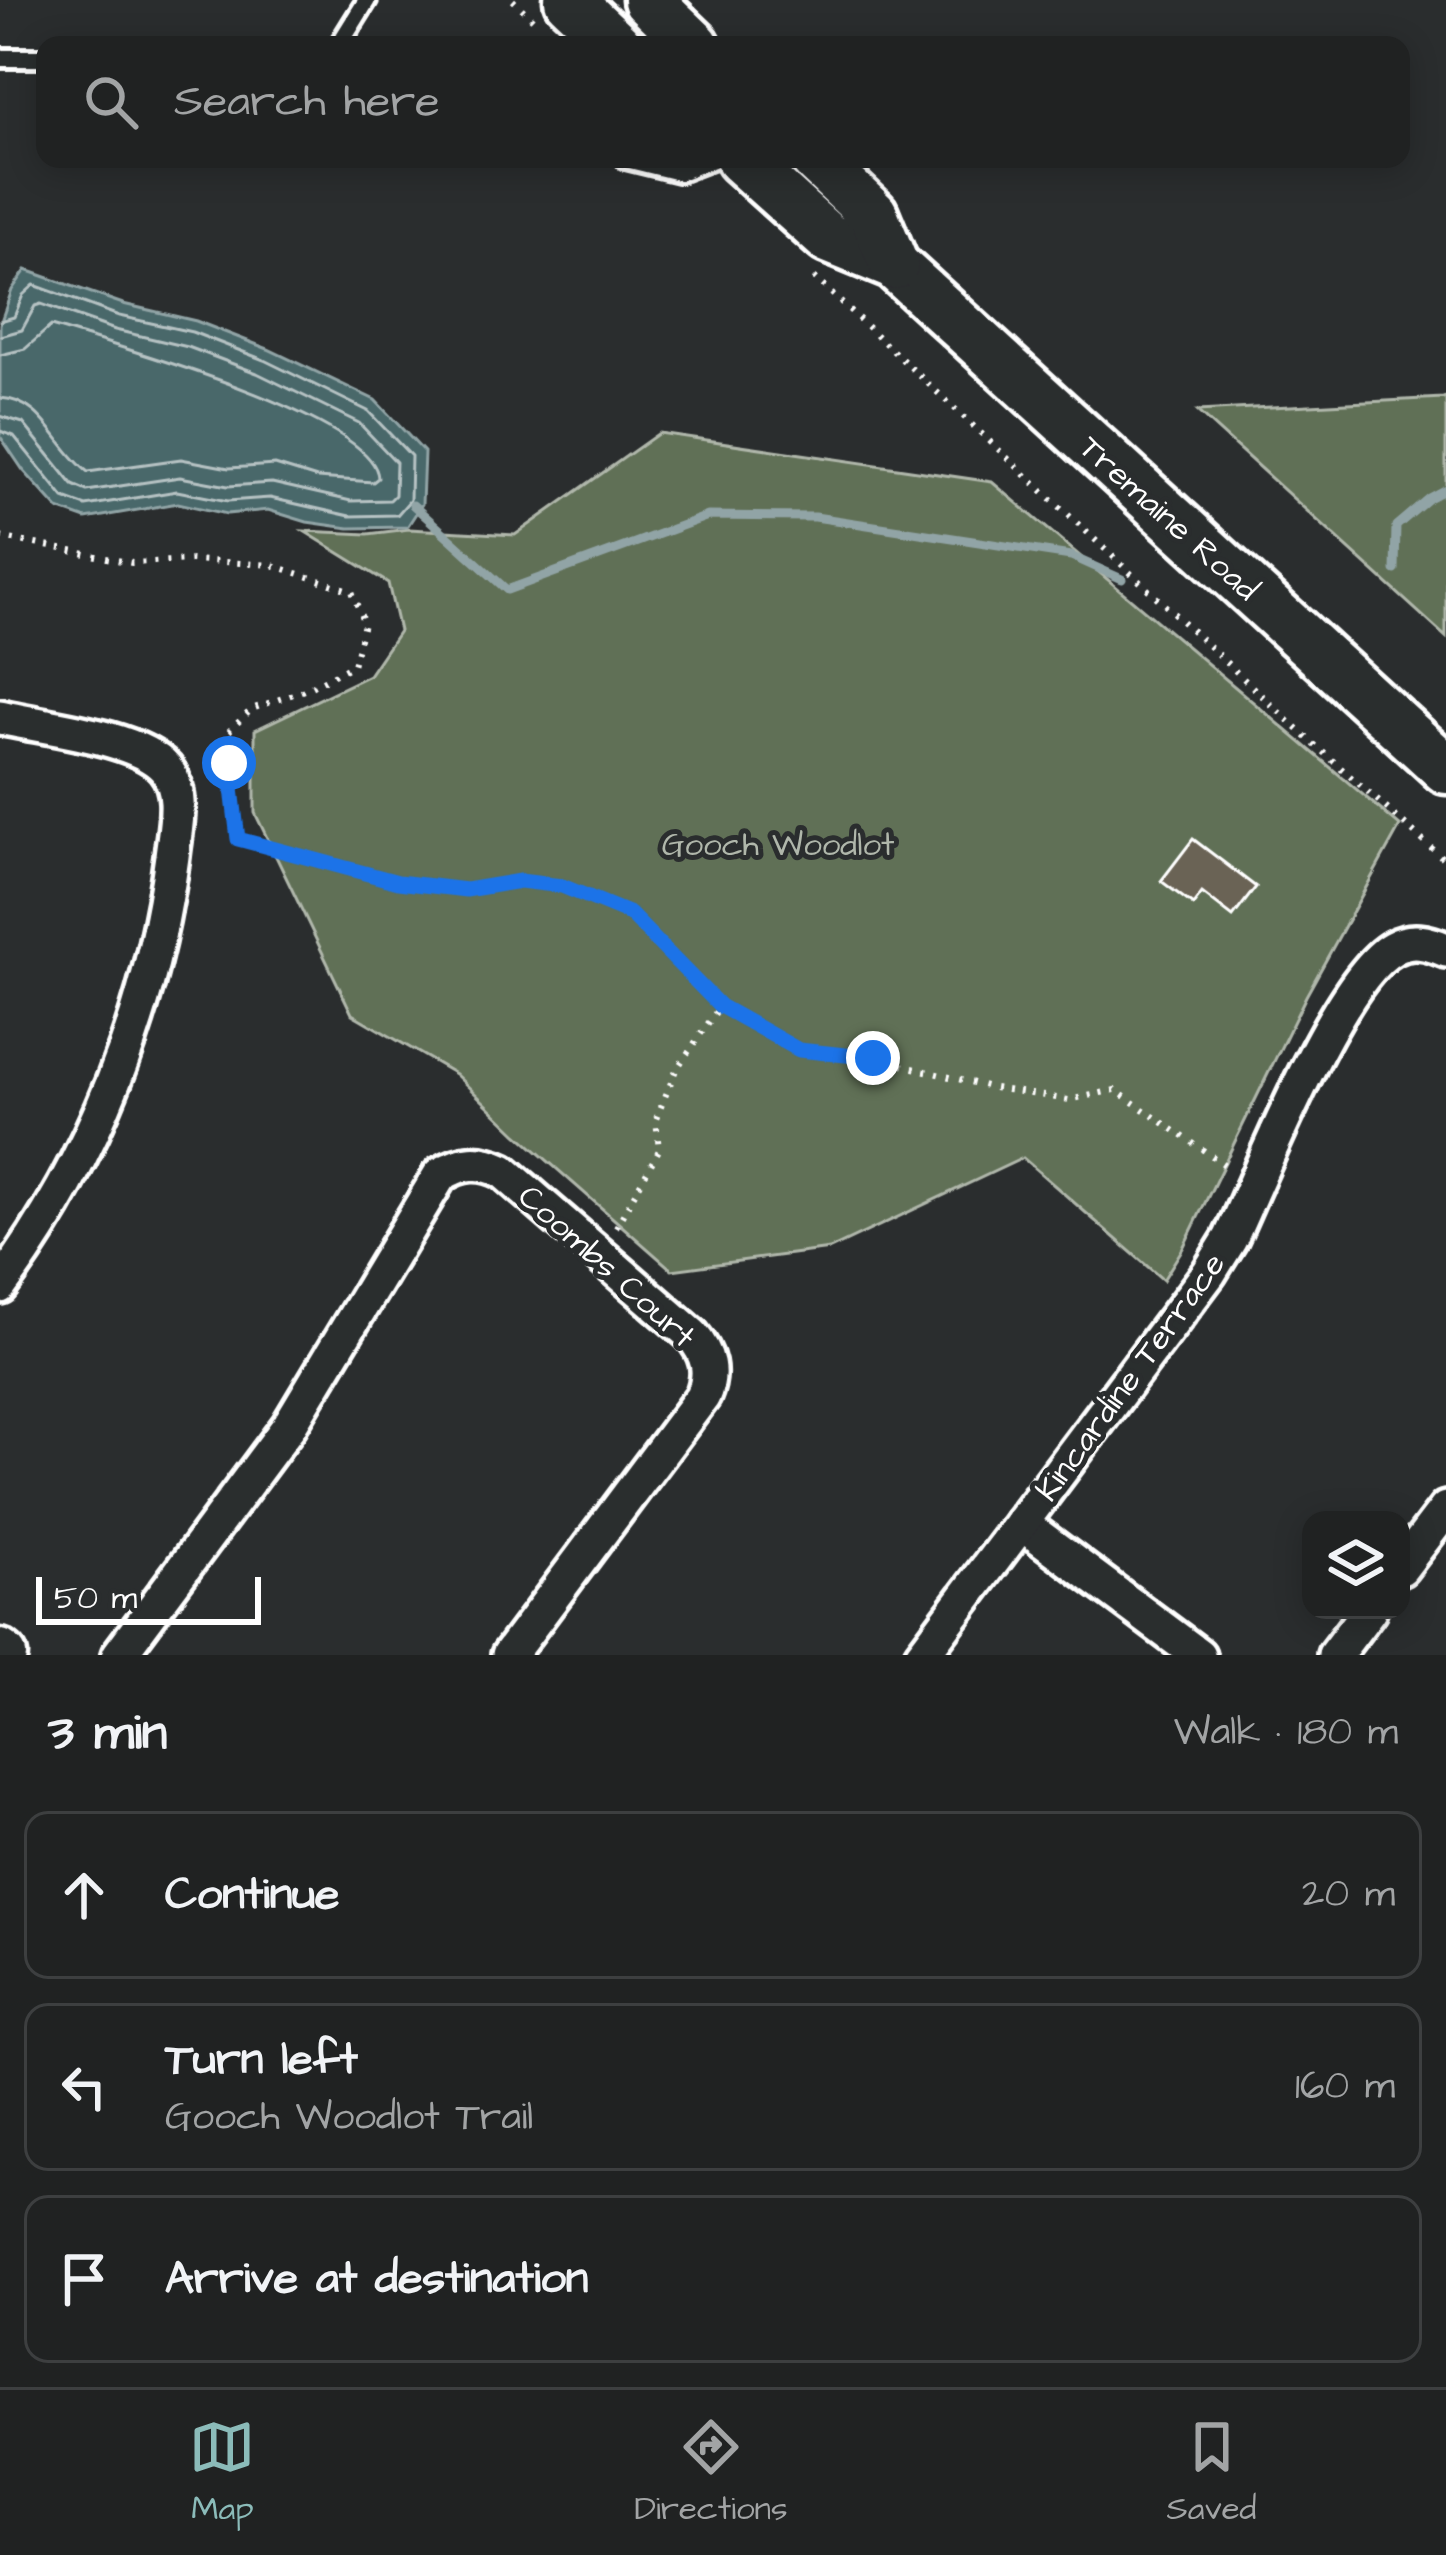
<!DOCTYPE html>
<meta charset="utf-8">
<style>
:root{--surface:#202222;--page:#282a2a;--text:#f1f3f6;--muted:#a2a4a5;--line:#3d3f40;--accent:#8bbbb9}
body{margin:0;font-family:"Architects Daughter",sans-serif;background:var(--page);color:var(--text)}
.controls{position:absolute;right:36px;bottom:36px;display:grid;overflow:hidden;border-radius:24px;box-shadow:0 6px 30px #0003}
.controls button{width:108px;height:108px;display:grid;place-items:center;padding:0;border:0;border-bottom:3px solid var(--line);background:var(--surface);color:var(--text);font:60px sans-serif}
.scale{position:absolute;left:36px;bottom:30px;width:225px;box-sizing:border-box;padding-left:12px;border:6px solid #fff;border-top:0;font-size:33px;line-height:42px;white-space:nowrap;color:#fff;-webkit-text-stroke:9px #2a2d2e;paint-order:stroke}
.stop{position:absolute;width:36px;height:36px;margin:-27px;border:9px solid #1a73e8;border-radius:50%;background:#fff}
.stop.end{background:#1a73e8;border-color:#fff;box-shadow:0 3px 12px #0008}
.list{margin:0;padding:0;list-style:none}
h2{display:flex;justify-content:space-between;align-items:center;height:156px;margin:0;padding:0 48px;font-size:51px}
h2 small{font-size:39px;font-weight:400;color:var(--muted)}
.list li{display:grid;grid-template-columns:78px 1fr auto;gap:36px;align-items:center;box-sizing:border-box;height:168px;margin:0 24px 24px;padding:0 24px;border:3px solid var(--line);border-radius:24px}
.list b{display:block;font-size:45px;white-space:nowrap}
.list p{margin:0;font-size:39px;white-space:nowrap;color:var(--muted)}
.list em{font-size:39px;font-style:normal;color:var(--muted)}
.icon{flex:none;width:66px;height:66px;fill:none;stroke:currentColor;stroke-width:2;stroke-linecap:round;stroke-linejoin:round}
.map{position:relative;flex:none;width:1446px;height:1655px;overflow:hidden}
.search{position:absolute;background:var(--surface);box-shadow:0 6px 30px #0003;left:36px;right:36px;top:36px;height:132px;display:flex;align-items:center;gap:30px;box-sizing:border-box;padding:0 42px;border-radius:24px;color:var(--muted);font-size:45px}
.sheet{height:732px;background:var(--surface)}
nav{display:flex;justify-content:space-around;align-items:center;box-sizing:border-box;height:168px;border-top:3px solid var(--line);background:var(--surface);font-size:33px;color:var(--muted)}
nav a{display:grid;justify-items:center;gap:6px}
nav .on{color:var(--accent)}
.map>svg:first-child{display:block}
.green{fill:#606f57;stroke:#b0b7ab;stroke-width:3}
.water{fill:#48676a;stroke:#91a4a6;stroke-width:3}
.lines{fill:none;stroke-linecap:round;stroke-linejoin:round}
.shore{stroke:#b6c2c3;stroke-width:3}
.stream{stroke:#91a4a6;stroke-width:9}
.building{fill:#6b6454;stroke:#fff;stroke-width:3}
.service-casing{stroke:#fff;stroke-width:26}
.minor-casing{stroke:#fff;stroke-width:42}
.tertiary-casing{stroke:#fff;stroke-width:51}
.secondary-casing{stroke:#fff;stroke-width:57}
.path{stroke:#fff;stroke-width:6;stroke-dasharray:3 9;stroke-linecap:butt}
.service{stroke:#2a2d2e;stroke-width:16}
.minor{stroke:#2a2d2e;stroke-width:33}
.tertiary{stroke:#2a2d2e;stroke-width:42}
.secondary{stroke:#2a2d2e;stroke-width:48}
.route{stroke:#1a73e8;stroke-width:15}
.labels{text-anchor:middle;stroke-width:10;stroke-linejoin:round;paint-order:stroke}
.street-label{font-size:33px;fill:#fff;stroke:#2a2d2e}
.park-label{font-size:33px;fill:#b0b7ab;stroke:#2a2d2e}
</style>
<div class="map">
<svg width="1446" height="1655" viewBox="0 0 1446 1655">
<rect width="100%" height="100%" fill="#2a2d2e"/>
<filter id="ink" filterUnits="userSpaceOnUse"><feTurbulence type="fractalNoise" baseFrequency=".00833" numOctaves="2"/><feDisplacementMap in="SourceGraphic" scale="24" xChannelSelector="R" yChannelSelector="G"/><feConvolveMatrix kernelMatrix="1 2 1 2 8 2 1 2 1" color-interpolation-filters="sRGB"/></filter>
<g filter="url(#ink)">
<g class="green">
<path d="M1446,397v240l-249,-226 246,-13z"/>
<path d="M659,433l333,49 408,344 -94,170 -123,252 -20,32 -140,-122 -193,91 -158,21 -155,-136 -62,-60 -103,-60 -97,-201v-83l114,-55 30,-44 -11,-48 -84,-52 64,3 41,-5 106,6z"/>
</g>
<path class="water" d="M26,270l97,34 73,17 72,28 107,51 49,52 -2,52 -15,23 -58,1 -42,-6 -39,-12 -41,4 -49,-11 -92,16 -28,-10 -35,-39 -23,-34v-112l12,-34z"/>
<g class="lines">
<g class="shore">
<path d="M0,321l14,-4 9,-22 11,-10 85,31 73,16 72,28 104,51 43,45 -1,44 -13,15 -47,1 -80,-18 -42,3 -51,-10 -91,15 -22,-8 -50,-62 -14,-5"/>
<path d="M0,336l22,-6 13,-24 6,-2 74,26 73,17 69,26 102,50 37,39 -1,33 -5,5 -39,1 -79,-18 -44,3 -48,-9 -93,14 -14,-6 -50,-62 -23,-7"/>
<path d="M0,355l25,-6 26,-23c55,17 325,91 327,152l-5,4 -56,-4 -42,-13 -46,3 -48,-9 -93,13c-32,-24 -44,-72 -88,-74"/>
</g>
<g class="stream">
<path d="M413,505l94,85 201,-74 107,1 256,39 51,23"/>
<path d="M1395,570l1,-44 33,-28 17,-9"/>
</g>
</g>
<path class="building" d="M1193,839l63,48 -23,30 -31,-24 -9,12 -32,-24z"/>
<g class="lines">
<defs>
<g id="service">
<path d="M339,45l28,-45"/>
<path d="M0,58h45"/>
<path d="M626,159l53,13 34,-13"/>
</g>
<g id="minor">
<path d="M0,717c42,10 137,19 165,51 20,24 10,60 7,88 -20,154 -79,305 -172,430"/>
<path d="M1021,1523l177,132"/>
<path d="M1401,1568l45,-59"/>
<path d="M119,1655l170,-229 151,-251c23,-14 40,-15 63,-4l189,164c16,19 21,37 11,61l-194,259"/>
<path d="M922,1655l287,-382 21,-34c30,-64 107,-260 163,-291 18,-10 35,-6 53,2"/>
<path d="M1335,1655l34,-45"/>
</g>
<path id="tertiary" d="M0,1651l5,4"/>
<g id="secondary">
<path d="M569,0l48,45"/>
<path d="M648,0l47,45"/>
<path d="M740,159l88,79 66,27 552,504"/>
<path d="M815,159l58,55 21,51"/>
</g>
</defs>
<use href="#service" class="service-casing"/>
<use href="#minor" class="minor-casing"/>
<use href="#tertiary" class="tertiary-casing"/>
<use href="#secondary" class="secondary-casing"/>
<g class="path">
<path d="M513,0l23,22"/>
<path d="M814,277l492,460 140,124"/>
<path d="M0,537l132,26 60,-3 80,5 80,26 12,33 -11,41 -46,24 -55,20 -26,25 12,105 160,43 68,8 54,-9 42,4 68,29 90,92 79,44 74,8 121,30 75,12 46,-10 113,77"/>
<path d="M616,1227l43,-77 -3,-31 20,-49 44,-64"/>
</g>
<use href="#service" class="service"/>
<use href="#minor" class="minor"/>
<use href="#tertiary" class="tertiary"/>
<use href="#secondary" class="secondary"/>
</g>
</g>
<g class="lines" filter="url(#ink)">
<path class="route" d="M229,763l9,76 160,43 68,8 54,-9 42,5 68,28 90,92 79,44 74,8"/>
</g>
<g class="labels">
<g class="street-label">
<text transform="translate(1170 517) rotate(42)" y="12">Tremaine Road</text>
<text transform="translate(608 1265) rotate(42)" y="12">Coombs Court</text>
<text transform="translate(1129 1376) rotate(-54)" y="12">Kincardine Terrace</text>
</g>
<g class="park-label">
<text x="778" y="855">Gooch Woodlot</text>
</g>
</g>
</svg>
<div class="controls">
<button><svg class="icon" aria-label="layers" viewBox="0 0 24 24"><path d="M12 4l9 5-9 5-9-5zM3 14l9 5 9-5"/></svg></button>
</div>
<div class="scale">50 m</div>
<div class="stop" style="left:229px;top:763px"></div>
<div class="stop end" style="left:873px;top:1058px"></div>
<div class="search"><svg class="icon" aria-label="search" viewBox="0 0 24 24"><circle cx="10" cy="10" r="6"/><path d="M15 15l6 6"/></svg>Search here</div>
</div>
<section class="sheet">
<h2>3 min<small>Walk · 180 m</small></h2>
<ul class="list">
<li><svg class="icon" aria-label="ahead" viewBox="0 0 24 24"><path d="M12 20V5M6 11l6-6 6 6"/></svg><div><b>Continue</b></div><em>20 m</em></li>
<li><svg class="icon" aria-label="left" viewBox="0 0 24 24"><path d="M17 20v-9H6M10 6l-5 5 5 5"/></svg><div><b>Turn left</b><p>Gooch Woodlot Trail</p></div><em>160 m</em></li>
<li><svg class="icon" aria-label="arrive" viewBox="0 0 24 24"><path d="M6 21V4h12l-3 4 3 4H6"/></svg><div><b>Arrive at destination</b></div></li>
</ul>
</section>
<nav>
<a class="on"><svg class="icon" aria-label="map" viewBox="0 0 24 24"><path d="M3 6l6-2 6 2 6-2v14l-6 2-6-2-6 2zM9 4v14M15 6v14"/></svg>Map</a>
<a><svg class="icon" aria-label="directions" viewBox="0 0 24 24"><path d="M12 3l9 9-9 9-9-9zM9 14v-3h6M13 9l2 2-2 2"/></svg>Directions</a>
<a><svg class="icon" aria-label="saved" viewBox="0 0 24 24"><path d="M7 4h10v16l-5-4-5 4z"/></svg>Saved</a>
</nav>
